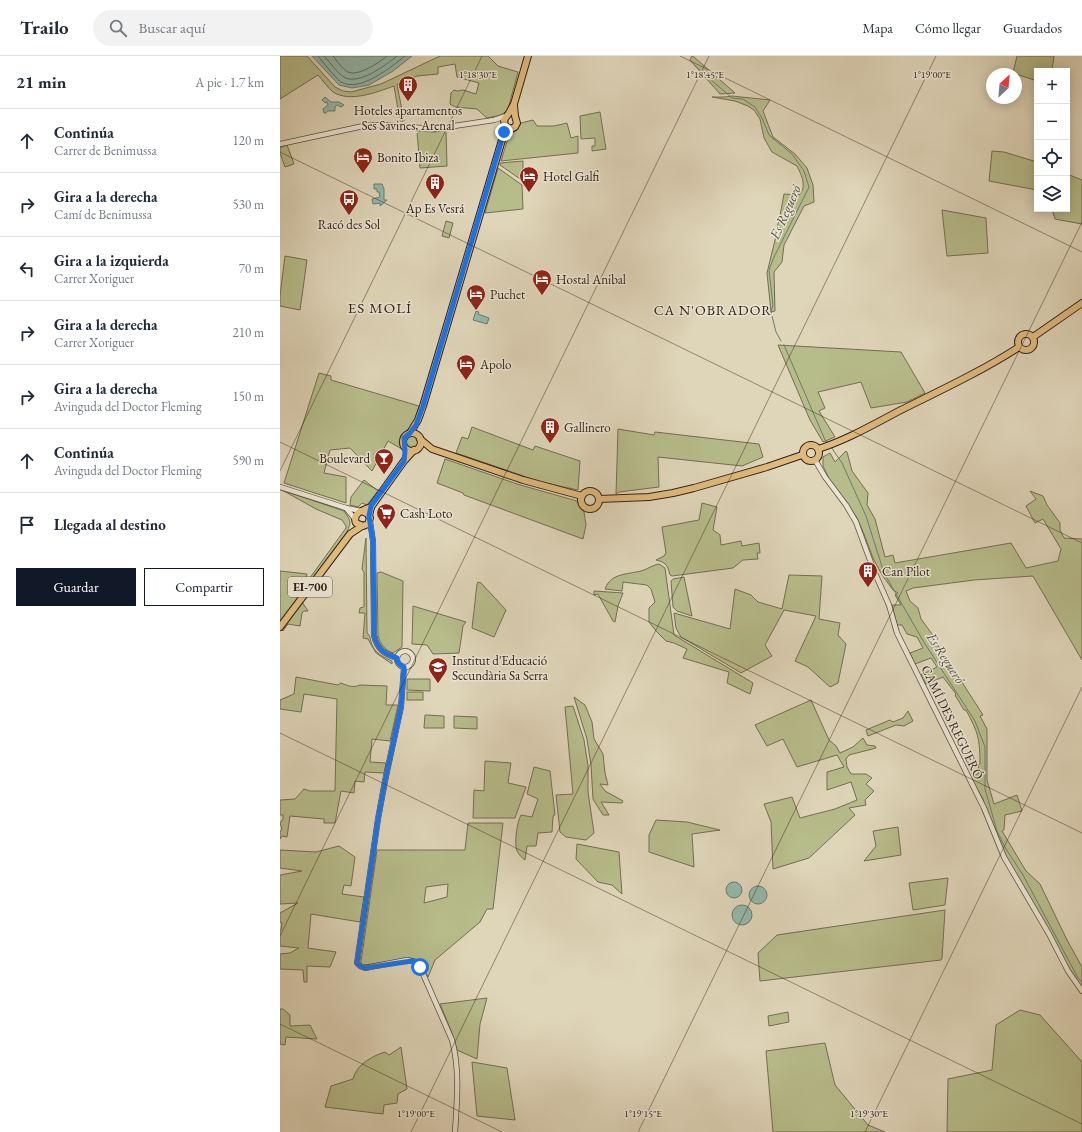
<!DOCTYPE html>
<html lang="es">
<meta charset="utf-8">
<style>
:root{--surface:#fff;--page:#f2f2f3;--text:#1f2937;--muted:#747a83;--line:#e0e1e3;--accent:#111827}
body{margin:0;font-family:"EB Garamond",serif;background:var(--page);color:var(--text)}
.controls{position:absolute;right:12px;top:12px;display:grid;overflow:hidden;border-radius:0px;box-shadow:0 2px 10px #0003}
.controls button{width:36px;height:36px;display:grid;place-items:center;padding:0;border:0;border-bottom:1px solid var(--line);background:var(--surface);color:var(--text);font:20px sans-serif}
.compass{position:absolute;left:706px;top:12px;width:36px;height:36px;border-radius:50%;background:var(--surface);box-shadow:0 2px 10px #0003;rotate:26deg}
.stop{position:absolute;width:12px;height:12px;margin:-9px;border:3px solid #1a73e8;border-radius:50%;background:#fff}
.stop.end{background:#1a73e8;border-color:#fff;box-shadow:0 1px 4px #0008}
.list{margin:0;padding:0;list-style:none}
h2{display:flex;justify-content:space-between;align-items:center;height:52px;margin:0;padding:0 16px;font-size:17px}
h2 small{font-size:13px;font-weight:400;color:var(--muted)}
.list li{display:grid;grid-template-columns:26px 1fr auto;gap:12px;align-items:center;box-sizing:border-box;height:64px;padding:0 16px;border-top:1px solid var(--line)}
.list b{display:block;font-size:15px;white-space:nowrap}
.list p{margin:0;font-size:13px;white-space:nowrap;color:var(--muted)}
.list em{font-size:13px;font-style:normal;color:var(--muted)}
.actions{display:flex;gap:8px;padding:12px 16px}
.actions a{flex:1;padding:9px 0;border:1px solid var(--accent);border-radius:0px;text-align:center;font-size:14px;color:var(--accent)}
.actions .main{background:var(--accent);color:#fff}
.icon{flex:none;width:22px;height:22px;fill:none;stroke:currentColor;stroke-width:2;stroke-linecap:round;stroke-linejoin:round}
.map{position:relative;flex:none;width:802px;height:1076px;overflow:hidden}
header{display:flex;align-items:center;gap:24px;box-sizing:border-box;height:56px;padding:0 20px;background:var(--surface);border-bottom:1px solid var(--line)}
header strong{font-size:19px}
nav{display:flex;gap:22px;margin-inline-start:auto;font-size:14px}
.search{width:280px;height:36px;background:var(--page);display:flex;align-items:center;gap:10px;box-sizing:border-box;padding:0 14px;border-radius:22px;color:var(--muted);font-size:15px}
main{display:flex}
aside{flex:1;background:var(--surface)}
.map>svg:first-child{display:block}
.green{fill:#b7bc8b;stroke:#746e52;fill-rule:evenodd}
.water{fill:#93b9ae;stroke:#6c7c72}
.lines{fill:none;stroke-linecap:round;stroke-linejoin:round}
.shore{stroke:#626d64;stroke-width:1}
.stream{stroke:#6c7c72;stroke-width:1}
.minor-casing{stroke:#5d4e41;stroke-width:6}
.major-casing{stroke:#322119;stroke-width:8}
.minor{stroke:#eae4d2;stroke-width:4.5}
.major{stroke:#e0ba7c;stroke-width:6}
.route{stroke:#1a73e8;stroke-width:5}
.ticks{fill:none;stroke:#322119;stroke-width:1;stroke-opacity:0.45}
.labels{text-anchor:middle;stroke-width:3;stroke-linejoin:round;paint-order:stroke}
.shield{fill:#eae4d2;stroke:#695c50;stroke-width:1}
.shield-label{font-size:12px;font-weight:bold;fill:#322119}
.poi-label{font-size:13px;fill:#322119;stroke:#eae4d2;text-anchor:start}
.street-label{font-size:13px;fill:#322119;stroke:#eae4d2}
.water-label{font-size:14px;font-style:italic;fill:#4f4f46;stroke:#eae4d2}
.neighbourhood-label{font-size:14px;letter-spacing:1px;fill:#322119;stroke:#eae4d2}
.quarter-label{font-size:15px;letter-spacing:1px;fill:#322119;stroke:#eae4d2}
.ticks-label{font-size:10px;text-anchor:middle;fill:#322119;stroke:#eae4d2;stroke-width:3;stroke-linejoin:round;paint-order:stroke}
</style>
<header>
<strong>Trailo</strong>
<div class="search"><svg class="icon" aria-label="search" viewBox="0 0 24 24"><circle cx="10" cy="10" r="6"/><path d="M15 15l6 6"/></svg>Buscar aquí</div>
<nav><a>Mapa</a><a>Cómo llegar</a><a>Guardados</a></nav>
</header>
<main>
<aside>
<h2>21 min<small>A pie · 1.7 km</small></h2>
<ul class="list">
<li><svg class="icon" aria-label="ahead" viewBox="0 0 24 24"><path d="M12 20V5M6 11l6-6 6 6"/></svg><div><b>Continúa</b><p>Carrer de Benimussa</p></div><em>120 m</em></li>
<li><svg class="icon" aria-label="right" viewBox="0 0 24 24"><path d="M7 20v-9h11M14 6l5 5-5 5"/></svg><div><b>Gira a la derecha</b><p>Camí de Benimussa</p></div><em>530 m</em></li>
<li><svg class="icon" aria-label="left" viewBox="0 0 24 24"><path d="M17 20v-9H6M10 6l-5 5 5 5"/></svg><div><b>Gira a la izquierda</b><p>Carrer Xoriguer</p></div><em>70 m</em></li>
<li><svg class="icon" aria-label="right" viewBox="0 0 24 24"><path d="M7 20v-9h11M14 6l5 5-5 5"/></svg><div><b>Gira a la derecha</b><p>Carrer Xoriguer</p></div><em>210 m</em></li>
<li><svg class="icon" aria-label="right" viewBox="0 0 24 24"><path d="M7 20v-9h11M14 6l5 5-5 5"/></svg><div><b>Gira a la derecha</b><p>Avinguda del Doctor Fleming</p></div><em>150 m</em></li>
<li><svg class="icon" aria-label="ahead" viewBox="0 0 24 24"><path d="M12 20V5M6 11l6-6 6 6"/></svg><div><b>Continúa</b><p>Avinguda del Doctor Fleming</p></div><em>590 m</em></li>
<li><svg class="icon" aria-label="arrive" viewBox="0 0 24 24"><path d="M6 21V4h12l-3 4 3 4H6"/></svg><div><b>Llegada al destino</b></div></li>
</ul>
<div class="actions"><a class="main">Guardar</a><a>Compartir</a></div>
</aside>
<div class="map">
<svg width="802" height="1076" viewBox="0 0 802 1076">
<rect width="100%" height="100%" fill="#dfd5b9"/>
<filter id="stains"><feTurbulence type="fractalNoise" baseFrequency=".005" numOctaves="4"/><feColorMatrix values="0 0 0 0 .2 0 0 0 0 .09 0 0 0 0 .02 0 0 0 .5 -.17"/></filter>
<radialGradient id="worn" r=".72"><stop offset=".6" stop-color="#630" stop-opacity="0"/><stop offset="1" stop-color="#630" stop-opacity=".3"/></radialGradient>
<g class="green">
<path d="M0,0h27l28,31 8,4 8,1 30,-8 59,-28h48l10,10 20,6 -10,37c-5,7 -13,7 -21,9l-10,-9 -22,-2 -5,-3 1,-11 3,-3 3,1 6,-1 13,4 3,-11 -22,-6 -2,-13 -17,3v7l-21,2 -20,8 7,37h-4l-6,-35c-17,6 -44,17 -61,6 -5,-4 -10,-11 -15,-17l-38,24z"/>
<path d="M412,0l2,1 41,36 -15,1 -30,-34z"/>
<path d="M737,0h37l-2,15h-15v10l-24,-8z"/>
<path d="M452,40l38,4 -7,11 10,26 22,17 12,14 6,17 1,17 -10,4 -20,39 -2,17 -8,10 1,39 -4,1 -4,-39 9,-37 -2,-1 5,-14 5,-27 15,1c8,-8 3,-19 -2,-29l-25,-14 -8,-14 -4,-19 -6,-9 -6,-4 -13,-5 -23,-4h13z"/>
<path d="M320,56l6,37 -14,2v-5h3v-8l-14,1 -1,-23z"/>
<path d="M253,64l4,6h17l13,-3 4,15 7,-2v17l-77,8 8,-26 8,-5 4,-7z"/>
<path d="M137,75l16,1 13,-1 1,35 -27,2z"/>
<path d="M7,89l7,19 -9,3 -5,-14v-5z"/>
<path d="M712,95l12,1 33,10v28l-48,-9z"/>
<path d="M243,105v20l-23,-16v-2z"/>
<path d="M218,112l24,17 1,24 -38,4z"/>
<path d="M787,118l15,6v44l-27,-5 -3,-10h15z"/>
<path d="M662,154l44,8 2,35 -41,3z"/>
<path d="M166,165l7,2 -4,15 -7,-2z"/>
<path d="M5,200l22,4 -7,50 -20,-4v-10z"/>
<path d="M498,289l123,7 24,41 -18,9 -36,6 -10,-26 -43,10 7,16 -6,3 16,26 -12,5 -13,-22z"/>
<path d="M39,317l12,3v4l88,26 -6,19 -12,10 -2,8 3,6 -14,-8 -16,30 -22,-23 -20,2 -6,23 22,4v26l-62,-20z"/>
<path d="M192,371l61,23 2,-4 45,15 -2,29 -37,-8 -85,-29 6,-16 6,2z"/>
<path d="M338,373l36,6 1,-3 104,12 4,13 -21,9 -84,-9 1,30 -40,5 -3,2z"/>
<circle cx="132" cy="386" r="7"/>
<path d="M566,395l1,1 5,19 16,22 -1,12 8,14 10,38 8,-2 2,8 116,-20 15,25 32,-7 3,-12 -18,-30 -8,4 -9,-17 10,-7 -6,-8 13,5 4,9 13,18v7l4,8 18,1v121l-49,-84 -59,4 -61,8 -7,3 4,10 8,7 3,11 11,15 11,21v7l12,16 3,-2 25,39 -3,1 7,13v51l7,24 23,-9 5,16 -17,4 -1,15 -2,1 24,40 14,13 27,56 15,27v22l-9,-12 -73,-132 -14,-35 -3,-11 -12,-21 8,-5 -1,-8 2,-1c0,-25 -2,-32 -14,-54h-2l-9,-15 1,-1 -13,-17 -17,7 -5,-9 16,-8 -6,-9 -16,6 -5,-11 13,-5 -6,-11 -10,-3 -5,-9h-5l-5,-20h9l-6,-10 3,-2 -5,-3 -11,-15 -9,-17 -9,-24 -7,-16 -11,-17 -14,-16 -9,-19v-9l7,-4 5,9z"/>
<path d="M165,403l72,25 60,17 7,11 2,13 -3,14 -119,-44 -1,-2 -26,-10z"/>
<path d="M84,424l14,11 -11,14 -5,-2 -4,4 -8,-2 1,-8z"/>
<path d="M2,434l62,21c6,9 8,10 3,21l1,2 -65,86 -3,1v-50l27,3 -3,12 42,-58v-2l-4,-6 -26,-11z"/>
<path d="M422,447l15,4 -4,23 7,5 1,10 20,-4 1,5 17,-3 1,10h-3l1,6 -15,1 -10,8 -61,8 -2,-1c-2,-9 -4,-13 -14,-15l8,-4 2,-3 -4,-26 37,-7z"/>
<path d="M86,482l1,95c4,3 3,7 5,12 4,9 12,12 20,16v3l-16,-11 -8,-14 -5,-1 2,-25h-6l1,-5 4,-1v-35l-2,-3z"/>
<path d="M379,508l6,4 9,67 79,48 -3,11 -23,-11 2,-11 -46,-14 4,-9 -13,-6 -8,-2 -10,-10 -7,-9v-14l6,-6 -4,-13 -4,-4 -24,-3 -1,9 -17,-2c6,-17 24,-14 39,-19 5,-2 9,-5 15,-6z"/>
<path d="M101,516l22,9 -1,66 -9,6c-9,-3 -12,-9 -15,-17l-1,-63z"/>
<path d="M509,519l33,1 -3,43 21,4 -2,12 8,9 -8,39 -8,4 -22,-20 -13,-6 21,-45 -32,-6 -19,35 7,11 -31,17 -60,-36 -5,-9 -2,-15 56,16 5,-40 16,6 7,7 24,7z"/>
<path d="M404,521l8,39 -15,-5 -4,-4 -2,-26 2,-2z"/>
<path d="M198,526l3,1 25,27 -12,27 -22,-9 5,-44z"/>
<path d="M314,535l29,2 -5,13 -3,16 -2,-1 -15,-27 -4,1z"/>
<path d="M22,546l6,9h-4l-2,2 -2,13 -12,-2 -5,7 -2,-2z"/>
<path d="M133,550l53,16 -3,4 -4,27 -26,1 -6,-9 -15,-1z"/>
<path d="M16,621l42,8 3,-2c7,3 12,5 19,2l27,1 -1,19h12l-8,36 -18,-2 -2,23 16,1 -2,10 -19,-1 -1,10 -9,-1 -1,12 -13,-2 -6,32h-11v-4l-34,-3 -3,21 -5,-1 -2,3v-7l2,-3 -2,-6 3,-4v-4h-3v-15l15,-1 9,-10 6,2h25l2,-92 -33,-5 -3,18 -21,-3v-9l14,-6z"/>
<path d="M127,623h23v12l-23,-1z"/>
<rect x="127" y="636" width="16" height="8"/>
<path d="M294,641l11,8 7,17 2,17 9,15 2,19 3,12 -8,-1 5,7 18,10 -1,2 -21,-1 8,13h-6l-10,-16 -2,-34 -4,-26z"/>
<path d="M531,644l18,40 7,6 4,7 13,-6 10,-9 4,7 8,1 1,2 -27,7 -3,4 1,8 4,7h15l6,4 -6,6 8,7 -9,9 1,5 -17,3 6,7 -46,43 -36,11 -2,-47 -7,-18 28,-7 8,21 35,-9 22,-9 -6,-18 -24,8v-18l17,-5 -7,-12 -40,12 -14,-28 -16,7 -12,-21z"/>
<path d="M293,650l11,34 4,26v26l6,41 -8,7 -20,-3 -6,-5 -4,-37 17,-1 -8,-87z"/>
<path d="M628,655l5,10 -9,5 -8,-1 -28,11 -2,-6 24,-10 3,2 10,-4z"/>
<path d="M145,659l19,1v12h-20z"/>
<path d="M174,660l23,1v12l-23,-1z"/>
<path d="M205,705l26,2 -3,20 18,4 -11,31h-42l1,-28 10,1z"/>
<path d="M254,711l16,4 5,44 -2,1 -1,16 -14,1 -2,13h-9l-2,14c-3,-2 -6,-5 -8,-9 -3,-7 0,-29 4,-36l11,2 6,-18 -11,-5z"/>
<path d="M376,764l31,2 33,8 -28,4 2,33 -45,-15v-17z"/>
<path d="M188,767h35l-10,86h-6l-7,13 -45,38 -7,17 -7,-14 -9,-5 -48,7 -3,-1v-2l16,-112h88zM168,828l-1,13 -23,6 2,-16z"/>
<path d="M618,771l3,28 -37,6 12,-15 -3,-15z"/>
<path d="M297,788l42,8 3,42 -10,-9 -14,-3 -22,-23z"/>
<path d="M59,790l16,11 -4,29 -7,-1 -2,9 22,3 -4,25 -49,-8 -3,34 28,4 -6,15 -23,-1v16h-3l-1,-12 -23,-1v-15l10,-1 9,-5 -19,-2v-16h1l1,-7 -2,-1v-9l18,-10 -18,1v-29l22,-4 -22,-3v-18l36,2z"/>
<path d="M668,822l-3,27 -32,5 -4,-27z"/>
<path d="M665,854l-3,48 -1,2 -181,21 -2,-28 19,-18z"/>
<path d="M207,942l-7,26 -3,35 -20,-9 -5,-17 -12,-29z"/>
<path d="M0,953h3l7,6v11l20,-1 7,14 -31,-2 -1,8 -5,-1z"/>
<path d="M740,954l20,5 42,47v70h-135l1,-53 44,-9 4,-45z"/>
<path d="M508,956l1,10 -20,4 -1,-10z"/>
<path d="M545,987l10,42 33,40 17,7h-112l-7,-81z"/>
<path d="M121,991l6,42 -9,5 -1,9 -13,2 -1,9 -58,-7 6,-21 22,-7c3,-14 19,-23 32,-27l4,3z"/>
<path d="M192,1006l35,6 8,52 -38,-4z"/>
</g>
<g class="water">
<path d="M32,0h100l-19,15 -24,14 -17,3 -13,-3z"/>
<path d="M45,41l6,5h8l5,3 -3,2 -4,-2 -2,2v4h-7l-2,2h-2l-1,-4 5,-4 -1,-3 -2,1 -3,-3z"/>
<path d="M94,128h8l2,5v11h3l-7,6v-3l-7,1 -1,-5 8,-2 -1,-5h-2v-3h-3z"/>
<path d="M196,255l3,1 -1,2 11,4 -2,6 -14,-4z"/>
<circle cx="454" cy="834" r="8"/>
<circle cx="478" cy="839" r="9"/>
<circle cx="462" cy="859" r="10"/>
</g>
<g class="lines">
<g class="shore">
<path d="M38,0c5,6 17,22 23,26 19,11 50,-15 64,-26"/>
<path d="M44,0c5,5 14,18 20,21 14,9 42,-12 53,-21"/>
<path d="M53,0c4,5 9,13 15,16 10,5 32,-10 39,-16"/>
</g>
<g class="stream">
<path d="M415,10l37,32 11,1 12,8 7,11 7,17 23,19 12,17 5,16 -35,70 -5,13 4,35 -2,7 5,20 5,9"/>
<path d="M504,289l41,95 3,3"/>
<path d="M551,391l11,16 24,53 18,57 41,71 50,77 10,26v42l12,42 9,18 17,26 55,103 4,4"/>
</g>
<defs>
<g id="minor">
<path d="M0,88l88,-19h17l49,4 60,-9 12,-4"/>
<path d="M535,404l10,17 21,28 10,17 18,49 15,34 8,28 87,175 20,49 45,77 19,37 14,20"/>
<path d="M0,431l66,21 15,3"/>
<path d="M66,452l9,11"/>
<path d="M90,465l3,20 1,94c3,14 10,19 23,23"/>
<circle cx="125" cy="603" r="8"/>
<path d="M124,611l-3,40 -16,74 -7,38 -21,144 3,3 5,2 42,-8 9,2 4,5 32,73c8,29 5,62 3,92"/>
</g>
<g id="major">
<path d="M230,73l-5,-3 -1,-6 5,-7 5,-9 14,-48"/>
<path d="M228,75l2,-2 5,-2 2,-4 -2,-7 -1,-11"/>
<circle cx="746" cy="286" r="8"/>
<path d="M753,281l49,-34"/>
<path d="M130,377l8,-13 5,-14 79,-266 3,-14"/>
<circle cx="132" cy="386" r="9"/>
<path d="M140,383l12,10 91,31 59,16"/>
<circle cx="531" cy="397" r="8"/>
<path d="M538,393c29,-9 56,-25 83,-39 40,-20 81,-39 118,-63"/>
<circle cx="310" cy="444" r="9"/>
<path d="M319,443l50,-2 24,-4 21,-5 73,-21 35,-12"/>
<path d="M82,455l6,3 2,4 -2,6 -5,2 -7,-3c-4,-10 7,-13 15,-16"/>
<path d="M89,460l2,-9 33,-46 10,-11"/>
<path d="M0,571l70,-93 12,-8"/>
</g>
</defs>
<use href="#minor" class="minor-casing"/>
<use href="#major" class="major-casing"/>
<use href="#minor" class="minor"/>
<use href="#major" class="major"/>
</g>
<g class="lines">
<path class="route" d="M140,911l-4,-5 -4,-1 -47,7 -5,-2 -3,-3 21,-144 7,-38 16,-74 3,-40c-5,-2 -7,-4 -7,-9 -13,-4 -20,-9 -23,-23l-1,-94 -4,-25 2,-10 33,-45 1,-10 -1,-13 6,-5 6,-8 7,-19 81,-274"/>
</g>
<path class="ticks" d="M400,0l402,196M0,96l802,391M0,386l802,391M0,415l202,-415M0,677l802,391M0,880l429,-880M0,968l222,108M131,1076l525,-1076M358,1076l444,-910M585,1076l217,-445"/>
<defs>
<symbol id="building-pin" viewBox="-11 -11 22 30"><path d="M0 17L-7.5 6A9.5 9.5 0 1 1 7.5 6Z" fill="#8f2418" stroke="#eae4d2"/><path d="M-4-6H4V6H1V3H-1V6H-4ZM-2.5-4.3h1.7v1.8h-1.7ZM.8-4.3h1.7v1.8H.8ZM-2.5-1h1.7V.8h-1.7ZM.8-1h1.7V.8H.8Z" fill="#fff"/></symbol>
<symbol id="hotel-pin" viewBox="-11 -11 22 30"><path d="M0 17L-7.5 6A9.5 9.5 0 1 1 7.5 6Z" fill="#8f2418" stroke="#eae4d2"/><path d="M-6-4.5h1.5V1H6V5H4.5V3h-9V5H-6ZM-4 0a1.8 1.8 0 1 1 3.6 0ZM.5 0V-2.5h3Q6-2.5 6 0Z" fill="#fff"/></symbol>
<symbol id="bus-pin" viewBox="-11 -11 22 30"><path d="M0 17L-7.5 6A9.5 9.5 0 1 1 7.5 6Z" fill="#8f2418" stroke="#eae4d2"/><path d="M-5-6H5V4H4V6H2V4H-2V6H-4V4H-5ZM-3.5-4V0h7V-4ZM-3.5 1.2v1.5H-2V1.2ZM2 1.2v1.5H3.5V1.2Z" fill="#fff"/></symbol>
<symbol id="bar-pin" viewBox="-11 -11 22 30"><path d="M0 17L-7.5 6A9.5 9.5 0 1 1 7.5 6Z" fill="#8f2418" stroke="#eae4d2"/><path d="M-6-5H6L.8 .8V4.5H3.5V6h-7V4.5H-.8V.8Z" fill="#fff"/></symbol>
<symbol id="supermarket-pin" viewBox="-11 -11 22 30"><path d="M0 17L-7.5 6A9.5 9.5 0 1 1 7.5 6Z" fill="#8f2418" stroke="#eae4d2"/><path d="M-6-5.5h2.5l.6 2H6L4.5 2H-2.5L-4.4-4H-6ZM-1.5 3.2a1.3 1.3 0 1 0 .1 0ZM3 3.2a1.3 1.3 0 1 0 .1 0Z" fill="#fff"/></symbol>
<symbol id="university-pin" viewBox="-11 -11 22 30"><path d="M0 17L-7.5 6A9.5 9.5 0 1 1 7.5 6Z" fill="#8f2418" stroke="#eae4d2"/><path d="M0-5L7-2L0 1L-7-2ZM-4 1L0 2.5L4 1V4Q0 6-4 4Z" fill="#fff"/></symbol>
</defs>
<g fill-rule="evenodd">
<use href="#building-pin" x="117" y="18" width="22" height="30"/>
<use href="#hotel-pin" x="72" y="90" width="22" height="30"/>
<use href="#hotel-pin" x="238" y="109" width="22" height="30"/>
<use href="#building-pin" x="144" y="116" width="22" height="30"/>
<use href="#bus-pin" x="58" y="132" width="22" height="30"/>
<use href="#hotel-pin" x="251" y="212" width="22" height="30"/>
<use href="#hotel-pin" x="185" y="227" width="22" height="30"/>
<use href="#hotel-pin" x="175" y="297" width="22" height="30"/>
<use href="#building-pin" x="259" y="360" width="22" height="30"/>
<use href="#bar-pin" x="93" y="391" width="22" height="30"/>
<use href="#supermarket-pin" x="95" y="446" width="22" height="30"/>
<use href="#building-pin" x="577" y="504" width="22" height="30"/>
<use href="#university-pin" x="147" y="600" width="22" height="30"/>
</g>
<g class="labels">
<rect class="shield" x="8" y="521" width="44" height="20" rx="3"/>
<g class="shield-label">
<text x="30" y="535">EI-700</text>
</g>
<g class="poi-label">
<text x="128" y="59" text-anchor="middle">Hoteles apartamentos<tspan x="128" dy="15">Ses Savines, Arenal</tspan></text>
<text x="97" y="106">Bonito Ibiza</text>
<text x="263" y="125">Hotel Galfi</text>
<text x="155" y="157" text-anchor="middle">Ap Es Vesrá</text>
<text x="69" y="173" text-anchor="middle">Racó des Sol</text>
<text x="276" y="228">Hostal Anibal</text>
<text x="210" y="243">Puchet</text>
<text x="200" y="313">Apolo</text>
<text x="284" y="376">Gallinero</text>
<text x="90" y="407" text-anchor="end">Boulevard</text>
<text x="120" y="462">Cash Loto</text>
<text x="602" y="520">Can Pilot</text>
<text x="172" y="609">Institut d'Educació<tspan x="172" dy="15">Secundària Sa Serra</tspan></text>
</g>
<g class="street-label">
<text transform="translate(673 666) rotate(64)" y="5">CAMÍ DES REGUERÓ</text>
</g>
<g class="water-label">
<text transform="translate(505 156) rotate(-66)" y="5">Es Regueró</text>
<text transform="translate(666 602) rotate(57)" y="5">Es Regueró</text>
</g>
<g class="neighbourhood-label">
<text x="433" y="259">CA N'OBRADOR</text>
</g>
<g class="quarter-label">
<text x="100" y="257">ES MOLÍ</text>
</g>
</g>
<g class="ticks-label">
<text x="198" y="22">1°18'30"E</text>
<text x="425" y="22">1°18'45"E</text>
<text x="652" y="22">1°19'00"E</text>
<text x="136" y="1061">1°19'00"E</text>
<text x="363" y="1061">1°19'15"E</text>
<text x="589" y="1061">1°19'30"E</text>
</g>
<rect width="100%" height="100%" filter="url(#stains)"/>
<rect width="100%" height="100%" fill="url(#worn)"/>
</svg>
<div class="controls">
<button>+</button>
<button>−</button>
<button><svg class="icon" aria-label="locate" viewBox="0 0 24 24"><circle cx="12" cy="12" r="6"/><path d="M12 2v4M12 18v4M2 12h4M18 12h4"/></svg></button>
<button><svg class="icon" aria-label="layers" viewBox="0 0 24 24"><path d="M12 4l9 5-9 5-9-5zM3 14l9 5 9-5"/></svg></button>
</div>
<svg class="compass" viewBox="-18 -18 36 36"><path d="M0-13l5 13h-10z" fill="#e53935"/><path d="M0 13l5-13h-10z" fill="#747a83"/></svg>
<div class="stop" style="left:140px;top:911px"></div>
<div class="stop end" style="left:224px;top:76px"></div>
</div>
</main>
